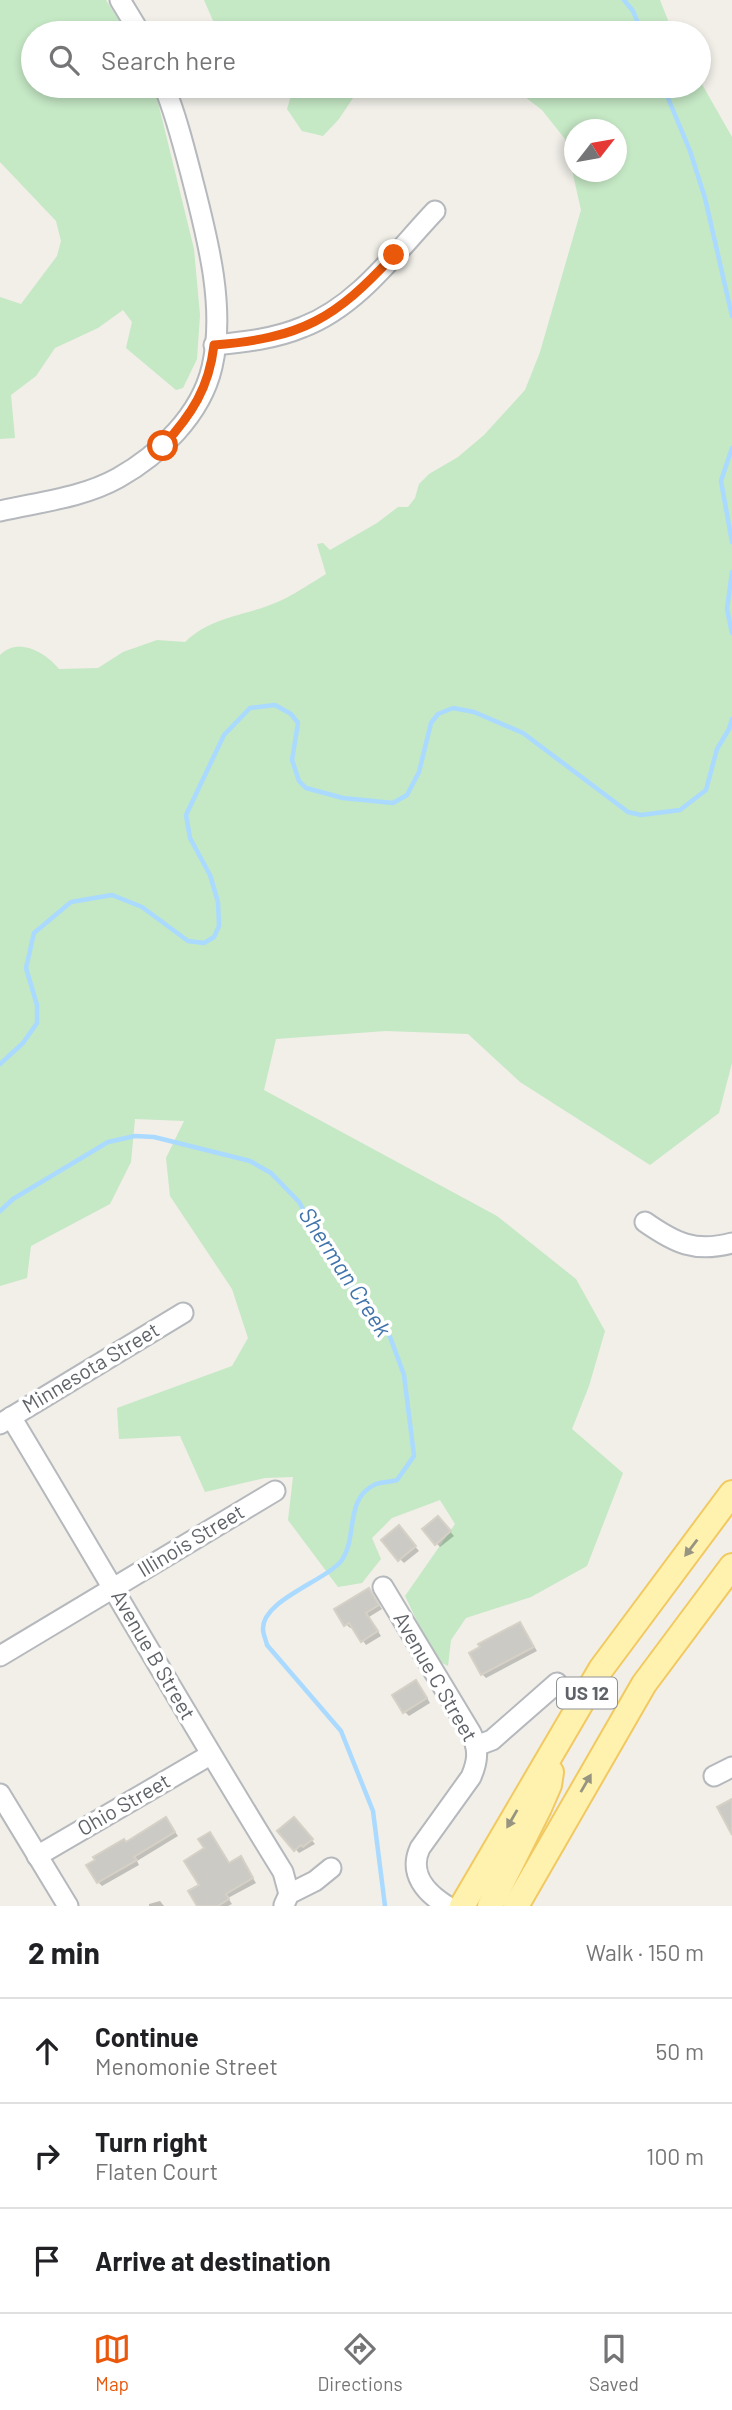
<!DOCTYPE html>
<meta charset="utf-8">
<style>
:root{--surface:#fff;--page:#f2f2f2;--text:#202124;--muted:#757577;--line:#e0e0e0;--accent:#ea580c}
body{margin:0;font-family:Barlow,sans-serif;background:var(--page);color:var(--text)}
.compass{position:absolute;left:564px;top:119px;width:63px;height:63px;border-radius:50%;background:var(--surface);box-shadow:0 4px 10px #0003;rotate:59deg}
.stop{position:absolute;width:21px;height:21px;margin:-16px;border:5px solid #ea580c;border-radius:50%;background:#fff}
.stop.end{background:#ea580c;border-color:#fff;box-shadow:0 2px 7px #0008}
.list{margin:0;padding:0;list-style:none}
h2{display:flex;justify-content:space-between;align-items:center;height:91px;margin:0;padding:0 28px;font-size:30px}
h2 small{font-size:23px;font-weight:400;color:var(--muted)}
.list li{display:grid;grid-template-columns:46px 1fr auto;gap:21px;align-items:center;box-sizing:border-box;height:105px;padding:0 28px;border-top:2px solid var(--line)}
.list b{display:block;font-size:26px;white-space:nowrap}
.list p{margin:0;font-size:23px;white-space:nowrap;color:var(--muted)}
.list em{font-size:23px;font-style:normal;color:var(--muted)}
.icon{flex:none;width:38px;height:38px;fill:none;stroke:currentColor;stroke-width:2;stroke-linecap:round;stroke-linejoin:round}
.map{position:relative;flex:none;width:732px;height:1906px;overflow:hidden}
.search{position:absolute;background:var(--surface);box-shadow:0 4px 10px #0003;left:21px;right:21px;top:21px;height:77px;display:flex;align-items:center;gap:18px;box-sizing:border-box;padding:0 24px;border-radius:38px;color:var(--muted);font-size:26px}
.sheet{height:406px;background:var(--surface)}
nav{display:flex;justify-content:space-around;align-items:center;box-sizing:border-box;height:98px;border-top:2px solid var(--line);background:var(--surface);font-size:19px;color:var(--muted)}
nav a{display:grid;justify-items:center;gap:4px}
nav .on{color:var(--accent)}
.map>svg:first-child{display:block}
.green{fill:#c5e8c5;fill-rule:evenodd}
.shadow{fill:#0003}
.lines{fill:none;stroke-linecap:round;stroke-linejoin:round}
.stream{stroke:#aadaff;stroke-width:4.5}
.building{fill:#cccac5;stroke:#d6d1c6;stroke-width:2}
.minor-casing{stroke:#b5b8bc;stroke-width:23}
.major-casing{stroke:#f2c960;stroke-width:28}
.minor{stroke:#fff;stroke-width:19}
.major{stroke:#fff2af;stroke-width:24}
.oneway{fill:#979581}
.route{stroke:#ea580c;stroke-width:9}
.labels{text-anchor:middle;stroke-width:7;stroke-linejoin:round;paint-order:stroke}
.shield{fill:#fff;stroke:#8f9295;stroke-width:2}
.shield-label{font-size:19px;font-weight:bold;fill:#5f6368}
.street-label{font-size:21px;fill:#5f6368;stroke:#fff}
.water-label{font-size:23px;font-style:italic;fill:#4174aa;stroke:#fff}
</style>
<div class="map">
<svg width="732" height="1906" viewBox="0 0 732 1906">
<rect width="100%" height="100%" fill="#f1efe8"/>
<g class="green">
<path d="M0,0h106l21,33h-94v53h121l40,163 6,66 -3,44 -14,29 -7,2 -50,-42 6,-26 -9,-12 -25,18 -43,20 -19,28 -25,19 4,43 -15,1v-142l21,7 36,-48 4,-15 -5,-20 -56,-59z"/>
<path d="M204,0h456l13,33h-391l-17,-6 -11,6h-31l-9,-10z"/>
<path d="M699,79l33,58v926l-13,50 -69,52 -130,-83 -52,-48 -82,-3 -110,8 -12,51 233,126 79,63 29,52 -16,55 -17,43 51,44 -36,93 -56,31 -65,21 -15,22 -3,26 -13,-7 -30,-63 50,-72 -15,-24 -48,18 -20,20 9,21 -19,24 -24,4 -50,-67 5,-43 -28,1 -60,14 -25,-56 -61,3 -2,-31 115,-42 16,-28 -16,-49 -62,-93 -4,-38 18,-37 -49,-2 -4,43 -21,42 -79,42 -4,32 -27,8v-631c18,-18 45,-3 59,14l39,-1 25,-16 34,-12 28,2c28,-27 64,-26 97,-42 15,-7 29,-17 44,-26l-9,-30 6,-1 7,7 47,-27 21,-16h10l7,-9 4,-14 10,-10 29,-17 26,-22 41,-45 15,-38 41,-142 -16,-71 -23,-29 -26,-20 -17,-4h200zM574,130h42v42h-42z"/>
<path d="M294,86h67l-22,33 -16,17 -21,-5 -15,-22z"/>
</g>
<g class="shadow">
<path d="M442,1522l12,14 -14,11 -3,-3z"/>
<path d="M402,1531l17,20 -15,12 -4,-4z"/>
<path d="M369,1590l13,19 -13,8 12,19 -15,9 -13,-18 -3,1 -4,-4z"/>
<path d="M520,1624l17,27 -51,27 -4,-4z"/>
<path d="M420,1686l10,17 -21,13 -4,-4z"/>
<path d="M166,1819l12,17 -41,25 2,4 -37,21 -4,-4 -9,-16z"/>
<path d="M297,1823l18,21 -16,9 -19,-22z"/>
<path d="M240,1858l16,25 -28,15 4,6 -4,2h-29z"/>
<path d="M160,1901l4,5h-15v-2z"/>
</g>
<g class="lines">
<g class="stream">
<path d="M624,0l9,11 9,22"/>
<path d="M663,86l27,65 15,47 27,118"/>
<path d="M732,448l-11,33 11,61"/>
<path d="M732,572l-5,37 5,24"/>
<path d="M0,1064l23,-21 14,-20v-18l-11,-37 8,-35 37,-31 41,-7 30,12 46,34 16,2 10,-6 5,-11 -1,-24 -8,-27 -20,-37 -4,-23 38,-80 26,-27 25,-3 16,9 7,9 -6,37 7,21 7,7 37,10 50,5 14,-8 12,-23 12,-49 7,-9 15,-6 21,4 49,21 105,79 13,3 39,-5 26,-20 11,-41 12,-20 3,-10"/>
<path d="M0,1211l13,-12 95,-57 27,-6 19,1 96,24 21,12 28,29 34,60 56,72 15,41 10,81 -17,24c-7,2 -15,2 -21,4 -32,14 -18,52 -34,76 -16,21 -80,40 -79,69 0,5 3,11 4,16l74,86 32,80 12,95"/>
</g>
</g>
<g class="building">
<path d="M438,1516l13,15 -16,14 -13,-16z"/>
<path d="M399,1525l17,21 -18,15 -17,-21z"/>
<path d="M369,1588l10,17 -13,8 12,18 -17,11 -12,-19 -5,3 -10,-17z"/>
<path d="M520,1622l14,25 -53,28 -12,-22 11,-6 -2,-3z"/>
<path d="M416,1680l11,18 -24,15 -11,-18z"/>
<path d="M732,1799v36l-15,-28z"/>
<path d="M166,1817l9,15 -41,25 3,3 -40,23 -11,-18 9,-5 -2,-3 31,-18 2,3z"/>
<path d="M294,1817l19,22 -10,8 -2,-2 -7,6 -17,-20z"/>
<path d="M210,1832l19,31 12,-7 12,22 -27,16 3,5 -11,7h-21l-9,-15 11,-6 -15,-24 20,-13 -6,-9z"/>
</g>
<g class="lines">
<defs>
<g id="minor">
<path d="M120,0l20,33"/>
<path d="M214,345c31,-3 60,-6 89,-18 55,-21 93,-75 132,-116"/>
<path d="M0,511c39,-9 82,-13 118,-33 41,-23 83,-63 94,-111 14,-61 -5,-130 -20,-189 -8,-31 -16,-63 -28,-92"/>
<path d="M645,1222c30,21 50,31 87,21"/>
<path d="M11,1417c91,151 179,305 272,455l6,22"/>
<path d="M0,1424l183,-111"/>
<path d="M383,1587l88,146c8,16 7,28 0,44l-51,71c-12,26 6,45 27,58"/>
<path d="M0,1656l275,-165"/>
<path d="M476,1746l16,-6 65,-57"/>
<path d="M714,1776l18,-9"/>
<path d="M0,1794l68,112"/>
<path d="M37,1856l173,-101"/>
<path d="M284,1905l5,-11 26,-13 16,-13"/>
</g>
<g id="major">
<path d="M462,1906l139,-237 131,-176"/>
<path d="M490,1906l49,-98 10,-23 2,-13"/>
<path d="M516,1906l128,-222 88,-118"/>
</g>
</defs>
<use href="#minor" class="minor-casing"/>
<use href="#major" class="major-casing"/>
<use href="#minor" class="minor"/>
<use href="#major" class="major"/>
</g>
<defs><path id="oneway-solid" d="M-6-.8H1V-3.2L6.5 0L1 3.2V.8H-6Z" transform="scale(1.75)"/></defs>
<g class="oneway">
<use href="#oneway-solid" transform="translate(691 1548) rotate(127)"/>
<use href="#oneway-solid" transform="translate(586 1783) rotate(-60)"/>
<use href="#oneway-solid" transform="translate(512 1819) rotate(120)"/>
</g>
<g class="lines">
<path class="route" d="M163,446c29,-32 46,-58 51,-101 88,-7 121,-26 180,-90"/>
</g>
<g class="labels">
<rect class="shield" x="557" y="1677.5" width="60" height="31" rx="5"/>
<g class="shield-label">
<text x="587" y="1700">US 12</text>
</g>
<g class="street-label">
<text transform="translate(91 1368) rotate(-31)" y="7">Minnesota Street</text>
<text transform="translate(191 1541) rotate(-31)" y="7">Illinois Street</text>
<text transform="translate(153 1655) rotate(60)" y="7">Avenue B Street</text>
<text transform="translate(435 1677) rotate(60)" y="7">Avenue C Street</text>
<text transform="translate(124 1805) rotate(-30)" y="7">Ohio Street</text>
</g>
<g class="water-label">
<text transform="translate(345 1272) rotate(57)" y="8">Sherman Creek</text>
</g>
</g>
</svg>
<svg class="compass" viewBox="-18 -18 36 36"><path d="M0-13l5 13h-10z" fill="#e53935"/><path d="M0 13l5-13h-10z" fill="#757577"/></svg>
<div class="stop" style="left:163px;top:446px"></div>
<div class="stop end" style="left:394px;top:255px"></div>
<div class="search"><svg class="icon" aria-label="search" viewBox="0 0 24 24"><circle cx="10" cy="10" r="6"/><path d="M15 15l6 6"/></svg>Search here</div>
</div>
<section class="sheet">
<h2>2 min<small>Walk · 150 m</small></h2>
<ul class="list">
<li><svg class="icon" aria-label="ahead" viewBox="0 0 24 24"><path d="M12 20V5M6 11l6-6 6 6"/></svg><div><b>Continue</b><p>Menomonie Street</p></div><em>50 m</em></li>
<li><svg class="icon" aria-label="right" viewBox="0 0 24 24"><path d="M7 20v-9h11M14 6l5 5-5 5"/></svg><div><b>Turn right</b><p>Flaten Court</p></div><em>100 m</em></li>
<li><svg class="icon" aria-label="arrive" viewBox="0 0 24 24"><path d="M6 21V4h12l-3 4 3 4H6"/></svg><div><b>Arrive at destination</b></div></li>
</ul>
</section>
<nav>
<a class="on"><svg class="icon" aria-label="map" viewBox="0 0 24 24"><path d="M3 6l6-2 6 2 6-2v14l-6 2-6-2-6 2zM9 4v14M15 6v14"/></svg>Map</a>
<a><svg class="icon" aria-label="directions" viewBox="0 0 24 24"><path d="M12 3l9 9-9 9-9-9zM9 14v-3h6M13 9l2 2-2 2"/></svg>Directions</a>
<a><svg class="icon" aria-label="saved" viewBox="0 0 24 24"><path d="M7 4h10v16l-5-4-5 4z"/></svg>Saved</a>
</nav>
